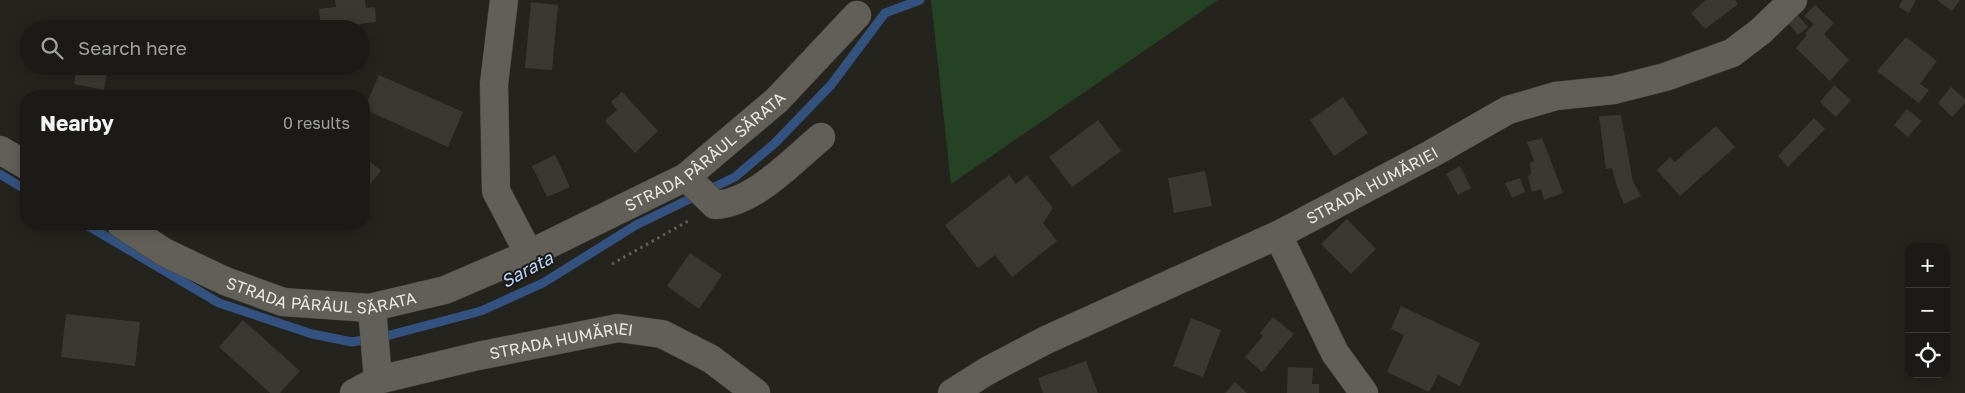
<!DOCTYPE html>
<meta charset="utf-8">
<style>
:root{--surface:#1c1a16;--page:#25231f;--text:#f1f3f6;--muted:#a0a1a1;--line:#3a3835}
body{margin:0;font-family:"Golos Text",sans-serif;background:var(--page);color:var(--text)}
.controls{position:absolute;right:15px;bottom:15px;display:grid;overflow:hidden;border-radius:10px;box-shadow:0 2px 12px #0003}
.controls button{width:45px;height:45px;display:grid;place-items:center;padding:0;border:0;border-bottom:1px solid var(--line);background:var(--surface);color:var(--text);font:25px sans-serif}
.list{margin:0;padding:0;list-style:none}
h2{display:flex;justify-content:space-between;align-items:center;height:65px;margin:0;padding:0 20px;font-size:21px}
h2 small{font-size:16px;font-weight:400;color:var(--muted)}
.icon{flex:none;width:28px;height:28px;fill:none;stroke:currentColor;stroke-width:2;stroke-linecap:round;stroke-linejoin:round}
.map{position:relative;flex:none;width:1965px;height:393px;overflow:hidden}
.search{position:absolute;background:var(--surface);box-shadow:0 2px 12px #0003;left:20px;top:20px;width:350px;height:55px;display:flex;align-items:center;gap:12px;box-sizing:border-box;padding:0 18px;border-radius:28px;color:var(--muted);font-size:19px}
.panel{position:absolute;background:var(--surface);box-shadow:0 2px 12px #0003;left:20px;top:90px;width:350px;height:140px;border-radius:20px}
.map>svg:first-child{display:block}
.green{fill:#254324}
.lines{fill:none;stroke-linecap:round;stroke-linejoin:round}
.stream{stroke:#33527f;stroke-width:9}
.building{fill:#3a3832}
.minor-casing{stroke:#42413d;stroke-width:29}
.path{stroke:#605e5a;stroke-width:3;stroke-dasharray:2.5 4;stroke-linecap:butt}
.minor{stroke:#615f58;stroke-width:28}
.labels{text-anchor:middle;stroke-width:4;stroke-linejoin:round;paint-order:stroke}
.street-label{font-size:16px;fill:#e8e7e3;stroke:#1c1a15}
.water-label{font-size:18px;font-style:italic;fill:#b6d4ff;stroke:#1c1a15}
</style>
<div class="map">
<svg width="1965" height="393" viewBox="0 0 1965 393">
<rect width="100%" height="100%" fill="#25231e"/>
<path class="green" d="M931,0h287l-267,184z"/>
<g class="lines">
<g class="stream">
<path d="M0,174l26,16"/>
<path d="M85,224l134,79 93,31 40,8 38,-7 91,-24 62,-28 93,-58 99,-48 40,-34 56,-58 54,-72 35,-13"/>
</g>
</g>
<g class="building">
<path d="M335,0h30l1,8 9,-1 1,15 -17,2 1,5h-39l-2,-20 17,-2z"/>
<path d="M1706,0h29l3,4 -33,25 -14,-16z"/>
<path d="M1902,0h14l-7,13 -10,-6z"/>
<path d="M1937,0h23l-8,11z"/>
<path d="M531,2l27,3 -6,65 -27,-2z"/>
<path d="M1815,5l19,18 -10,11 25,26 -19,21 -34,-33 11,-13 -2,-2 9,-9 -10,-8z"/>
<path d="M1793,10l15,17 -10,8 -14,-17z"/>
<path d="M1906,37l31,24 -17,23 9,6 -10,13 -42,-32z"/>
<path d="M77,66h31l-4,24 -30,-6z"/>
<path d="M379,75l84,37 -15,35 -84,-38z"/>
<path d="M1834,85l17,15 -15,17 -16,-15z"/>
<path d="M1951,87l14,12v4l-13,14 -14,-14z"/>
<path d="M622,92l36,39 -23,22 -30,-32 12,-11 -6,-8z"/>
<path d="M1343,97l25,36 -34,23 -24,-36z"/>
<path d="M1907,109l15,12 -14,16 -14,-12z"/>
<path d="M1621,115l12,67 8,14 -17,8 -7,-17 -5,-19 -6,1 -7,-53z"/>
<path d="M1814,118l11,11 -37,38 -10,-11z"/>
<path d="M1098,120l23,31 -49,36 -23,-30z"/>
<path d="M1716,126l19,21 -55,49 -23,-26 13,-13 5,5z"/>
<path d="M1542,138l21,55 -19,7 -3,-11 -9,3 -4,-15 3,-3 -1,-11 4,-2 -7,-19z"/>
<path d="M555,155l15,32 -23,10 -15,-31z"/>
<path d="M364,156l17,15 -17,21z"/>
<path d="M1460,166l11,22 -13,7 -12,-21z"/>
<path d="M1205,171l7,35 -38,7 -6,-35z"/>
<path d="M1009,175l7,9 11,-9 26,33 -10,15 14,18 -45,36 -17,-22 -17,13 -33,-43z"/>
<path d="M1520,178l5,14 -13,6 -7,-15z"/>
<path d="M1347,219l29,30 -25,25 -30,-30z"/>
<path d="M690,253l32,22 -23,34 -32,-23z"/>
<path d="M1401,306l79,37 -20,43 -22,-11 -9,17 -42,-20 17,-37 -13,-6z"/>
<path d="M66,314l74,8 -5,44 -74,-9z"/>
<path d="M1273,317l21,17 -32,38 -17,-15 18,-21 -3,-3z"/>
<path d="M1191,318l30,12 -18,47 -30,-11z"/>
<path d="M243,320l57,51 -20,22h-10l-51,-46z"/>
<path d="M1086,361l12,32h-55l-5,-15z"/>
<path d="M1288,367l25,1 -1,16h7v9h-32z"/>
<path d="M1235,382l12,11h-22z"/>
</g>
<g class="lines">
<defs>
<g id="minor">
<path d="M504,0l-10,84 2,107 33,63"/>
<path d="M0,150l26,15"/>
<path d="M686,177l29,28c39,-2 76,-43 106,-68"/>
<path id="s1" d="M121,224l43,28 61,29 58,21 86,6 76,-18 84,-36 157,-77 91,-77 80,-85"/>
<path d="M1278,235l57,118 29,40"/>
<path d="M369,308l4,12 5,60"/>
<path id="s2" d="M354,393l24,-13 100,-24 140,-28 44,6 49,25 45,34"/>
<path id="s3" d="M952,393l35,-22 59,-31 232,-105 153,-81 77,-44 48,-14 58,-6 51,-13 67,-24 29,-22 32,-31"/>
</g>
</defs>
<use href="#minor" class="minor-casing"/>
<path class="path" d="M612,264l78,-44"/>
<use href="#minor" class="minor"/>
</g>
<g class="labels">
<g class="street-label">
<text dy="6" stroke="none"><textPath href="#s1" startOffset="641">STRADA PÂRÂUL SĂRATA</textPath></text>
<text dy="6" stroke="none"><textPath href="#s3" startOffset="469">STRADA HUMĂRIEI</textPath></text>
<text dy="6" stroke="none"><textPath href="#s1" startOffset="218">STRADA PÂRÂUL SĂRATA</textPath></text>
<text dy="6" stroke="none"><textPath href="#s2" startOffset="215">STRADA HUMĂRIEI</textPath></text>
</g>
<g class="water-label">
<text transform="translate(527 270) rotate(-28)" y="6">Sarata</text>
</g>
</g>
</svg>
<div class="controls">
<button>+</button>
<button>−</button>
<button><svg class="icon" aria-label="locate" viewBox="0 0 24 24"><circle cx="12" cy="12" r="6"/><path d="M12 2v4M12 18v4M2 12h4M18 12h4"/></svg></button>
</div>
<div class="search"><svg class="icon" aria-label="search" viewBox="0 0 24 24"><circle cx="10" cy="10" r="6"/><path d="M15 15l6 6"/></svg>Search here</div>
<section class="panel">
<h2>Nearby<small>0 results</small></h2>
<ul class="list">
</ul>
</section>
</div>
